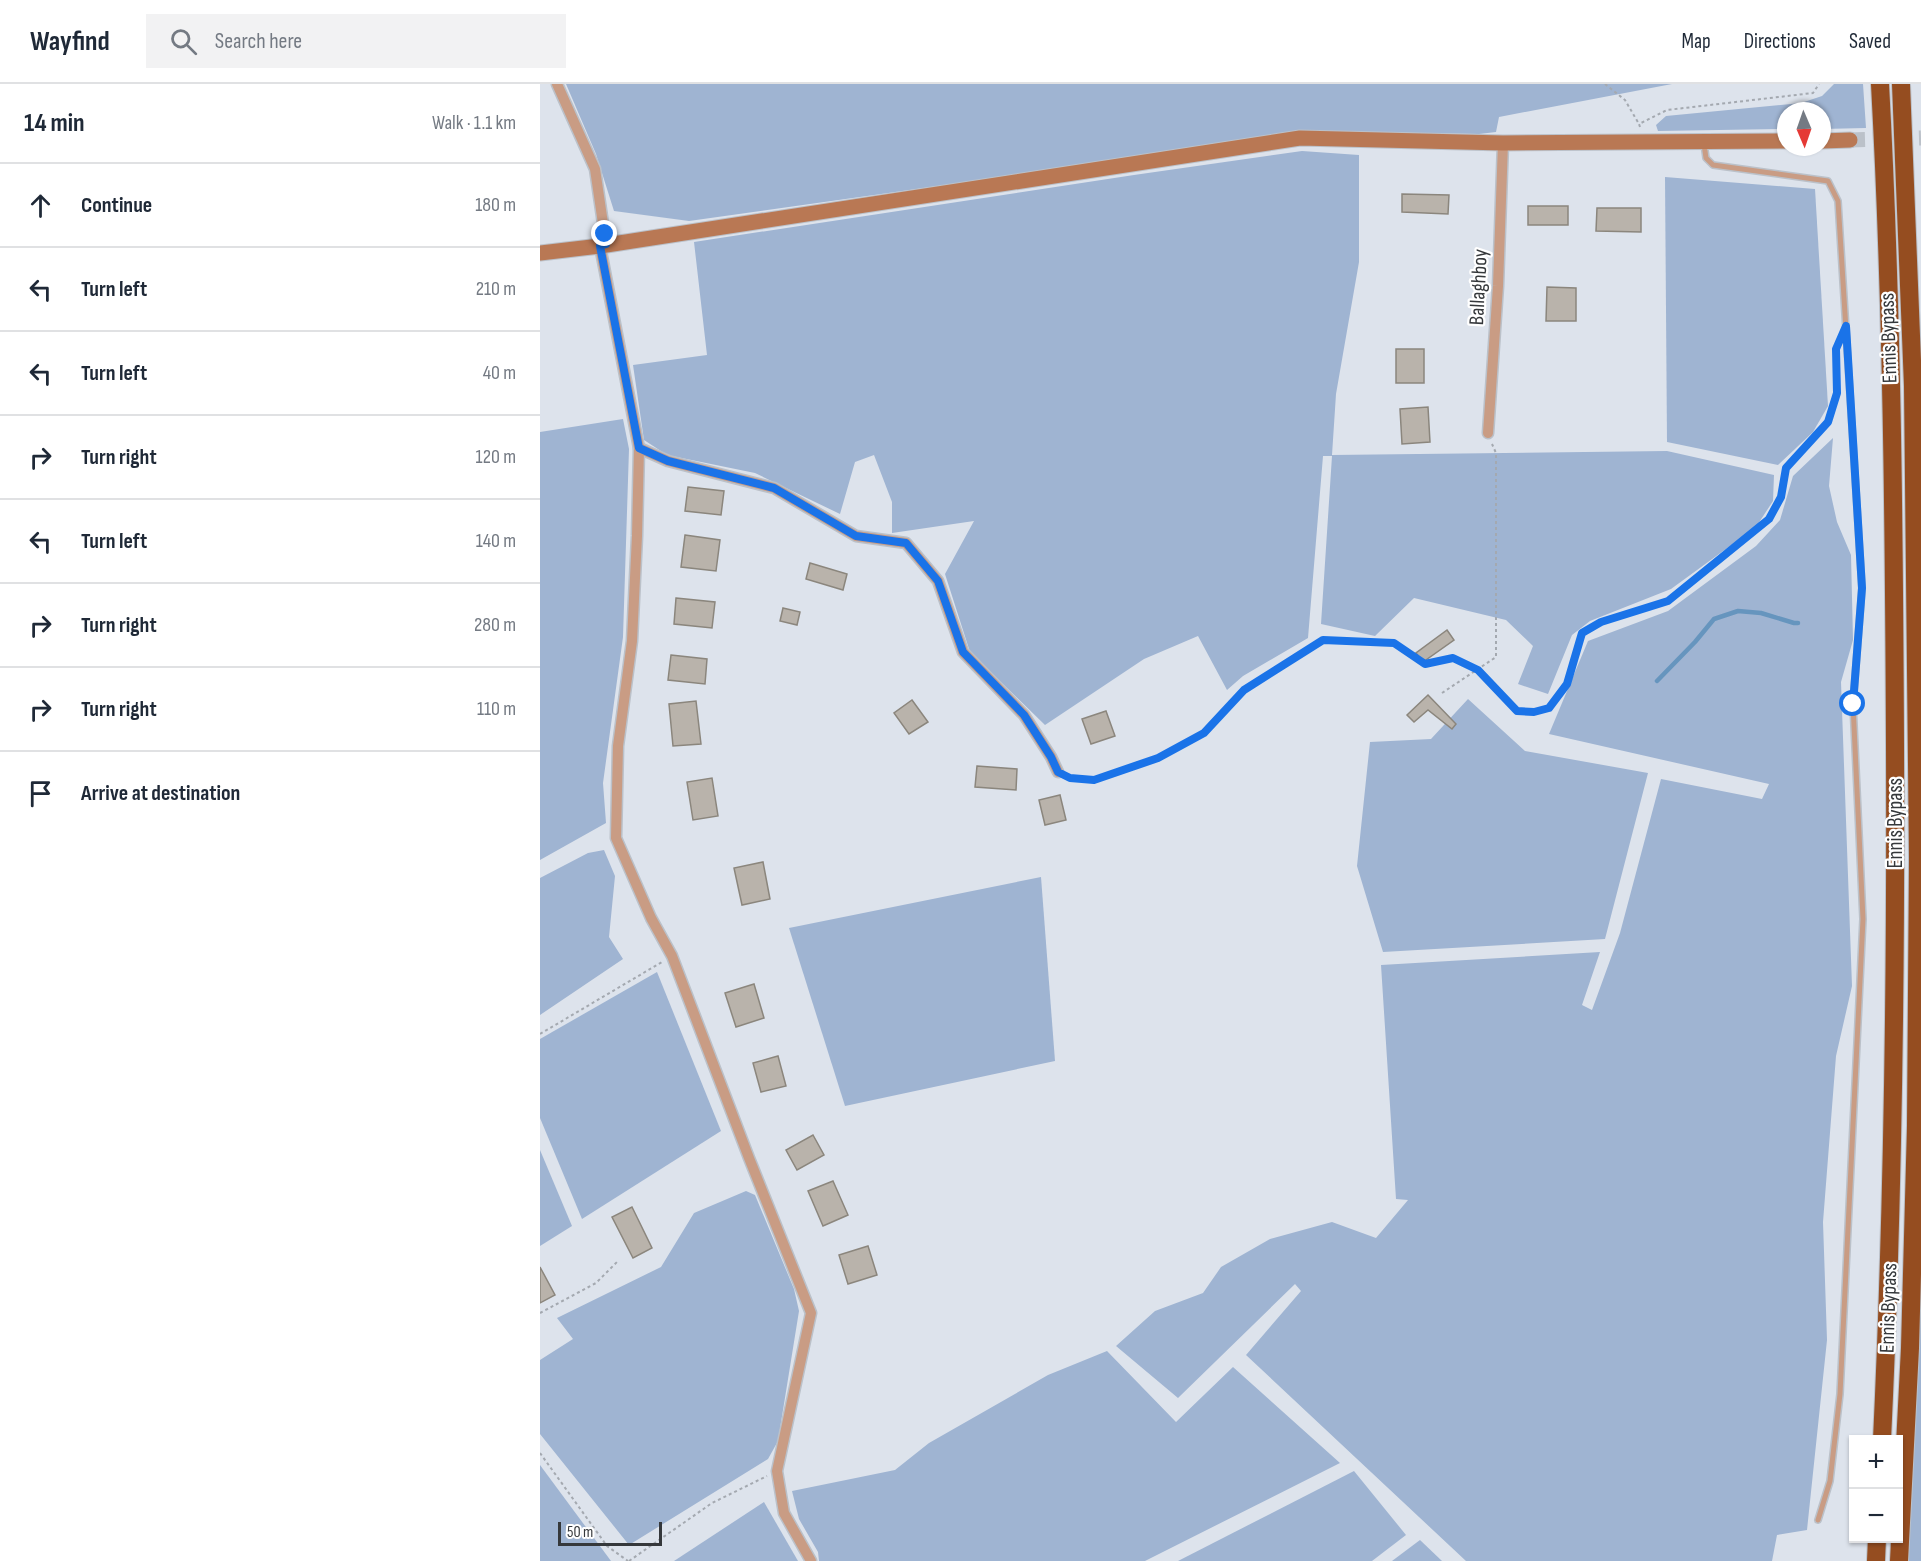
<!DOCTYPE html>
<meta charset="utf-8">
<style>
:root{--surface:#fff;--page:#f2f2f3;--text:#1f2937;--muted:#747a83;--line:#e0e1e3}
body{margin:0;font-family:"Sofia Sans Condensed",sans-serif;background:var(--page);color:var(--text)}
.controls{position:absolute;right:18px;bottom:18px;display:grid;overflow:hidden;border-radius:0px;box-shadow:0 2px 4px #0004}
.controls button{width:54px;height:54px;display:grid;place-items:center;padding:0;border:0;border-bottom:2px solid var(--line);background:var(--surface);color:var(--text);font:30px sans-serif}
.compass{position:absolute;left:1237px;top:18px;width:54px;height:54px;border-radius:50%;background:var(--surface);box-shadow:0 2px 4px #0004;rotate:178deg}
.scale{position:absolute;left:18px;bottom:15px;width:104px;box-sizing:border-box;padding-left:6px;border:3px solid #35383b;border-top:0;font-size:16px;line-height:21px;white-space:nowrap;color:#35383b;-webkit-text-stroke:4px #fff;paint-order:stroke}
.stop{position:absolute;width:18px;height:18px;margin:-14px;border:4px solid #1a73e8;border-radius:50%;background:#fff}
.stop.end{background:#1a73e8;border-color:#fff;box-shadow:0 2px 6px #0008}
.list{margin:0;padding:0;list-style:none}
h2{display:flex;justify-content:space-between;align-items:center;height:78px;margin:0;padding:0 24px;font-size:26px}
h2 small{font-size:20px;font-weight:400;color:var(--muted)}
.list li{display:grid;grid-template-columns:39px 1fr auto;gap:18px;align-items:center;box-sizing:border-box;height:84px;padding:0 24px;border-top:2px solid var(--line)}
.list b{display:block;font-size:22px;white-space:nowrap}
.list em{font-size:20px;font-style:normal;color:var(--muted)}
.icon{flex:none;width:33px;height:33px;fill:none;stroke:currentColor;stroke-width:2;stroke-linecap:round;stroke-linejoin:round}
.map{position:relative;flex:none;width:1381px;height:1477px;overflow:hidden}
header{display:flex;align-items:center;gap:36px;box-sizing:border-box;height:84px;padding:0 30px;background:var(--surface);border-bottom:2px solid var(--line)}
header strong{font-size:28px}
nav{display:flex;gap:33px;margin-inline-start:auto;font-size:21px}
.search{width:420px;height:54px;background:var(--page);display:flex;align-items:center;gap:15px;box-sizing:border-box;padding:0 21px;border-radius:0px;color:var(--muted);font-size:22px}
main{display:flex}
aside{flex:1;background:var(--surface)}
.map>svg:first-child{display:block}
.green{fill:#9fb4d2}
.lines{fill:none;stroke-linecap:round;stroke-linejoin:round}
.stream{stroke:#6695be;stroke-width:4.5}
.building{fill:#b9b3ab;stroke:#8b867d;stroke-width:1.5}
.secondary-tunnel{stroke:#bbc1c9;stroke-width:15;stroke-dasharray:15 8;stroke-linecap:butt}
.service-casing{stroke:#bbc1c9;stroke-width:8}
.minor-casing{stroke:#bbc1c9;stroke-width:13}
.secondary-casing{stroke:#bbc1c9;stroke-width:17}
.motorway-casing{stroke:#bbc1c9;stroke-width:20}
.path{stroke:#a4a9b0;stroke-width:2;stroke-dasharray:3 3;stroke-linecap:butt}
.service{stroke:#c99c84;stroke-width:5}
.minor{stroke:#c99c84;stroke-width:10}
.secondary{stroke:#b97854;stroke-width:15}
.motorway{stroke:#954d20;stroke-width:18}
.route{stroke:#1a73e8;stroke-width:8}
.labels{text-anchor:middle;stroke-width:4.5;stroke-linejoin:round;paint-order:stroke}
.street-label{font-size:21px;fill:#35383b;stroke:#fff}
</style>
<header>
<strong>Wayfind</strong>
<div class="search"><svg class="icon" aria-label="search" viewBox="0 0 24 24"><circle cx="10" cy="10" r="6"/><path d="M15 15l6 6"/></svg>Search here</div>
<nav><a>Map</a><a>Directions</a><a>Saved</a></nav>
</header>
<main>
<aside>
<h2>14 min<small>Walk · 1.1 km</small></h2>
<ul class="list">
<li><svg class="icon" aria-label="ahead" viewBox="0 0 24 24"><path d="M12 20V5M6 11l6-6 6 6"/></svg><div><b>Continue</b></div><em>180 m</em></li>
<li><svg class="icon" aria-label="left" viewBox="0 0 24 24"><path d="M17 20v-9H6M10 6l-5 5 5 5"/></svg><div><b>Turn left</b></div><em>210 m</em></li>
<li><svg class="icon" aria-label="left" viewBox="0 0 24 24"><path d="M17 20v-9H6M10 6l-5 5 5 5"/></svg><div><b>Turn left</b></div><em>40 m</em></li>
<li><svg class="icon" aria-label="right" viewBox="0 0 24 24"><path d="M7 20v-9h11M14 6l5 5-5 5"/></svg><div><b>Turn right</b></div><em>120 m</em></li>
<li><svg class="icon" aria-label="left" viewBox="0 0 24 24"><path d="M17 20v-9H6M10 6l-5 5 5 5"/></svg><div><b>Turn left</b></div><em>140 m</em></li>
<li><svg class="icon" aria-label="right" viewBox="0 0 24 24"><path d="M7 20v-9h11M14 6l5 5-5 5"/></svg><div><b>Turn right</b></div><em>280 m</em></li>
<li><svg class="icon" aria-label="right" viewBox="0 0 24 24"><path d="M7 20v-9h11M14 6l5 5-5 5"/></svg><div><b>Turn right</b></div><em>110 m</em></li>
<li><svg class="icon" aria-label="arrive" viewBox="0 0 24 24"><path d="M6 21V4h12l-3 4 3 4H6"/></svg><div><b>Arrive at destination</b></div></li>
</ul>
</aside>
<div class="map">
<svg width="1381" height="1477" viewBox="0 0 1381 1477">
<rect width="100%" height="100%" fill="#dde3ec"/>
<g class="green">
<path d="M26,0h1106l-173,33 -3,15 -17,2 -183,-3 -230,37 -377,53 -75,-10 -18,-57z"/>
<path d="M1294,0h29l3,44 -44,1v-18h-36v18l-128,2 -2,-6 10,-9 135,-13 21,-7z"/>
<path d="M762,67l57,4v107l-23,132 -4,61 335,-4 107,24 -1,26 -17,26 -85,62 -81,32 -18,14 -24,59 -30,-10 15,-38 -27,-26 -92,-22 -39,38 -54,-12 11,-168h-9l-15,182 -65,38 -16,14 -29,-54 -54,23 -99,66 -75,-73 -25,-78 29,-53 -82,12v-31l-18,-47 -19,7 -15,52 -85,-41 -88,-18 -23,-15 -11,-75 74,-10 -13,-113 440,-67z"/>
<path d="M1125,93l150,12 13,217 -15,26 -35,33 -111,-23z"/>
<path d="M1381,286v1191h-16z"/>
<path d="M83,335l6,30 -6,188 -20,146 3,40 -66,37v-428z"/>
<path d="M1293,354l-4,48 8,36 14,33 2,85 -12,42 11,304 -16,70 -13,166 4,118 -20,190 -30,5 -5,26h-306l-220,-206 55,-64 -6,-7 -117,114 -62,-52 39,-35 48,-18 18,-26 49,-28 62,-17 44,16 32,-38 -12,-1 -15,-234 219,-13 -18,53 10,5 28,-77 41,-154 101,20 7,-15 -220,-50 39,-93 80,-30 88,-65 24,-26 13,-44z"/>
<path d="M928,615l57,52 123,22 -43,166 -222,13 -26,-86 13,-124 61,-3z"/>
<path d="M64,766l11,26 -6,61 14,22 -83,56v-137l48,-25z"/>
<path d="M501,793l14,184 -210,45 -56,-178z"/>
<path d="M117,888l64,159 -139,88 -42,-101v-79z"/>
<path d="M0,1066l32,76 -32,20z"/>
<path d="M206,1107l9,4 39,94 5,22 -21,130 -10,18 -139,86 -89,-111v-74l33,-21 -16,-21 104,-51 33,-54z"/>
<path d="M567,1267l69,71 57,-55 107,96 -195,98h-326l-1,-9 -19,-33 -7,-28 103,-21 34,-27 119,-68z"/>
<path d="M0,1381l71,96h-71z"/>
<path d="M814,1387l52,64 -34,26h-194z"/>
<path d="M224,1418l34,59h-124z"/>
<path d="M880,1456l22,21h-50z"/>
</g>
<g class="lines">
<path class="stream" d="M1117,597l38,-39 19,-23 24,-8 23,2 33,10h4"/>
</g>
<g class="building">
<path d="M862,110l47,1 -1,19 -46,-2z"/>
<rect x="988" y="122" width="40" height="19"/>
<path d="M1057,124h44v24l-45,-1z"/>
<path d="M1007,203l29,1v33h-30z"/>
<rect x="856" y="265" width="28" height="34"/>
<path d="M888,323l2,35 -28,2 -2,-35z"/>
<path d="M148,403l36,4 -3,24 -36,-4z"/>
<path d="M145,451l35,5 -4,31 -35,-4z"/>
<path d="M270,479l37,11 -4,16 -37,-11z"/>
<path d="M136,514l39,4 -3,26 -38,-4z"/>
<path d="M243,524l17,4 -3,13 -17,-4z"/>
<path d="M907,546l7,10 -31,22 -7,-9z"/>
<path d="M131,571l36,4 -2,25 -37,-4z"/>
<path d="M888,611l28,29 -4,5 -24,-19 -14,12 -7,-7z"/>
<path d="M372,616l16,22 -19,12 -15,-21z"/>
<path d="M156,617l5,43 -28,2 -4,-42z"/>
<path d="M566,627l9,25 -24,8 -9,-25z"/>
<path d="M437,682l40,3 -1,21 -41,-3z"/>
<path d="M172,694l6,38 -25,4 -6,-38z"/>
<path d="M520,711l6,25 -21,5 -6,-25z"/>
<path d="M223,778l7,37 -28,6 -8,-37z"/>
<path d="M214,900l10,34 -28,9 -11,-34z"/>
<path d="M238,972l8,30 -25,6 -8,-29z"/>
<path d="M273,1051l11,20 -27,15 -11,-20z"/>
<path d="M293,1097l15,34 -25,11 -15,-35z"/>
<path d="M92,1123l20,41 -19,10 -21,-41z"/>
<path d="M328,1162l9,29 -29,9 -9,-29z"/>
<path d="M0,1183l15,28 -15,8z"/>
</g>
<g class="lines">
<path class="secondary-tunnel" d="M1310,56l71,-2"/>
<defs>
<path id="service" d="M1164,60l2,14 7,7 115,16 10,20 24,387 -9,116 10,215 -23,475 -10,87 -12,39"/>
<g id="minor">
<path d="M17,0l38,85 11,75"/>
<path d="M60,162l39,202 -2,88 -5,105 -14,105 -2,92 35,80 21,38 77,202 62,155 -34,158 7,42 27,48"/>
<path d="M948,349l10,-147 5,-143"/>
<path d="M99,364l29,13 106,27 82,48 50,7 32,38 25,71 61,63 27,42 7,15"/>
</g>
<g id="secondary">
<path d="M1282,57l28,-1"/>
<path d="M0,169l60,-7 700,-108 203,5 283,-2"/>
</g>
<g id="motorway">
<path d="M1340,0c12,220 14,440 15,661 1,231 -2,463 -13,695"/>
<path d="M1336,1477l1,-23"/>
<path d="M1359,1477l11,-213 6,-222 2,-268 -5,-472 -12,-302"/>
</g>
</defs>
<use href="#service" class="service-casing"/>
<use href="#minor" class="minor-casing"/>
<use href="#secondary" class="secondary-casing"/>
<use href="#motorway" class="motorway-casing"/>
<g class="path">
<path d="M1065,0l20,16 14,24"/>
<path d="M1100,43l-1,-3 28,-14 146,-17 6,-9"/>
<path d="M902,609l54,-36v-204l-4,-9"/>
<path d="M530,694l24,1 63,-21 47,-25 40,-44 80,-49 70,3 31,21 28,-6 25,12 39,41 17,1 15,-4 18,-25 16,-50 18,-11 67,-21 101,-82 12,-22 5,-29 42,-46 9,-29 -1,-44 1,-4"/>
<path d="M0,950l122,-72"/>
<path d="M0,1229l56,-30 22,-22"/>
<path d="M0,1369l67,93 21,15"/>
<path d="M89,1477l83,-58 55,-27"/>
</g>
<use href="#service" class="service"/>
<use href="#minor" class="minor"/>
<use href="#secondary" class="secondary"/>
<use href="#motorway" class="motorway"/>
</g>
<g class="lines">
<path class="route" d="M65,150l1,10 -6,2 39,202 29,13 106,27 82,48 50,7 32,38 25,71 61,63 27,42 7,15 12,6 24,2 64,-22 46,-25 40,-43 79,-50 71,3 31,21 28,-6 25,12 39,41 17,1 15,-4 18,-24 15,-51 19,-11 67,-21 101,-82 12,-22 5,-29 42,-46 9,-29 -1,-44 10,-23 16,262 -9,116"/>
</g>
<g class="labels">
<g class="street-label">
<text transform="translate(938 203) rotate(-87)" y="7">Ballaghboy</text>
<text transform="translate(1348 254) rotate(-92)" y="7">Ennis Bypass</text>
<text transform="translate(1355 739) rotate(-90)" y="7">Ennis Bypass</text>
<text transform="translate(1348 1224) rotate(-88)" y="7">Ennis Bypass</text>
</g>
</g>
</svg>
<div class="controls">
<button>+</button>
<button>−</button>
</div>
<svg class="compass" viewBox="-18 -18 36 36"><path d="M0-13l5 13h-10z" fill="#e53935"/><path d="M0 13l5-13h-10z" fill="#747a83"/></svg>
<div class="scale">50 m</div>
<div class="stop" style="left:1313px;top:620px"></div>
<div class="stop end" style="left:65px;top:150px"></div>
</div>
</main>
